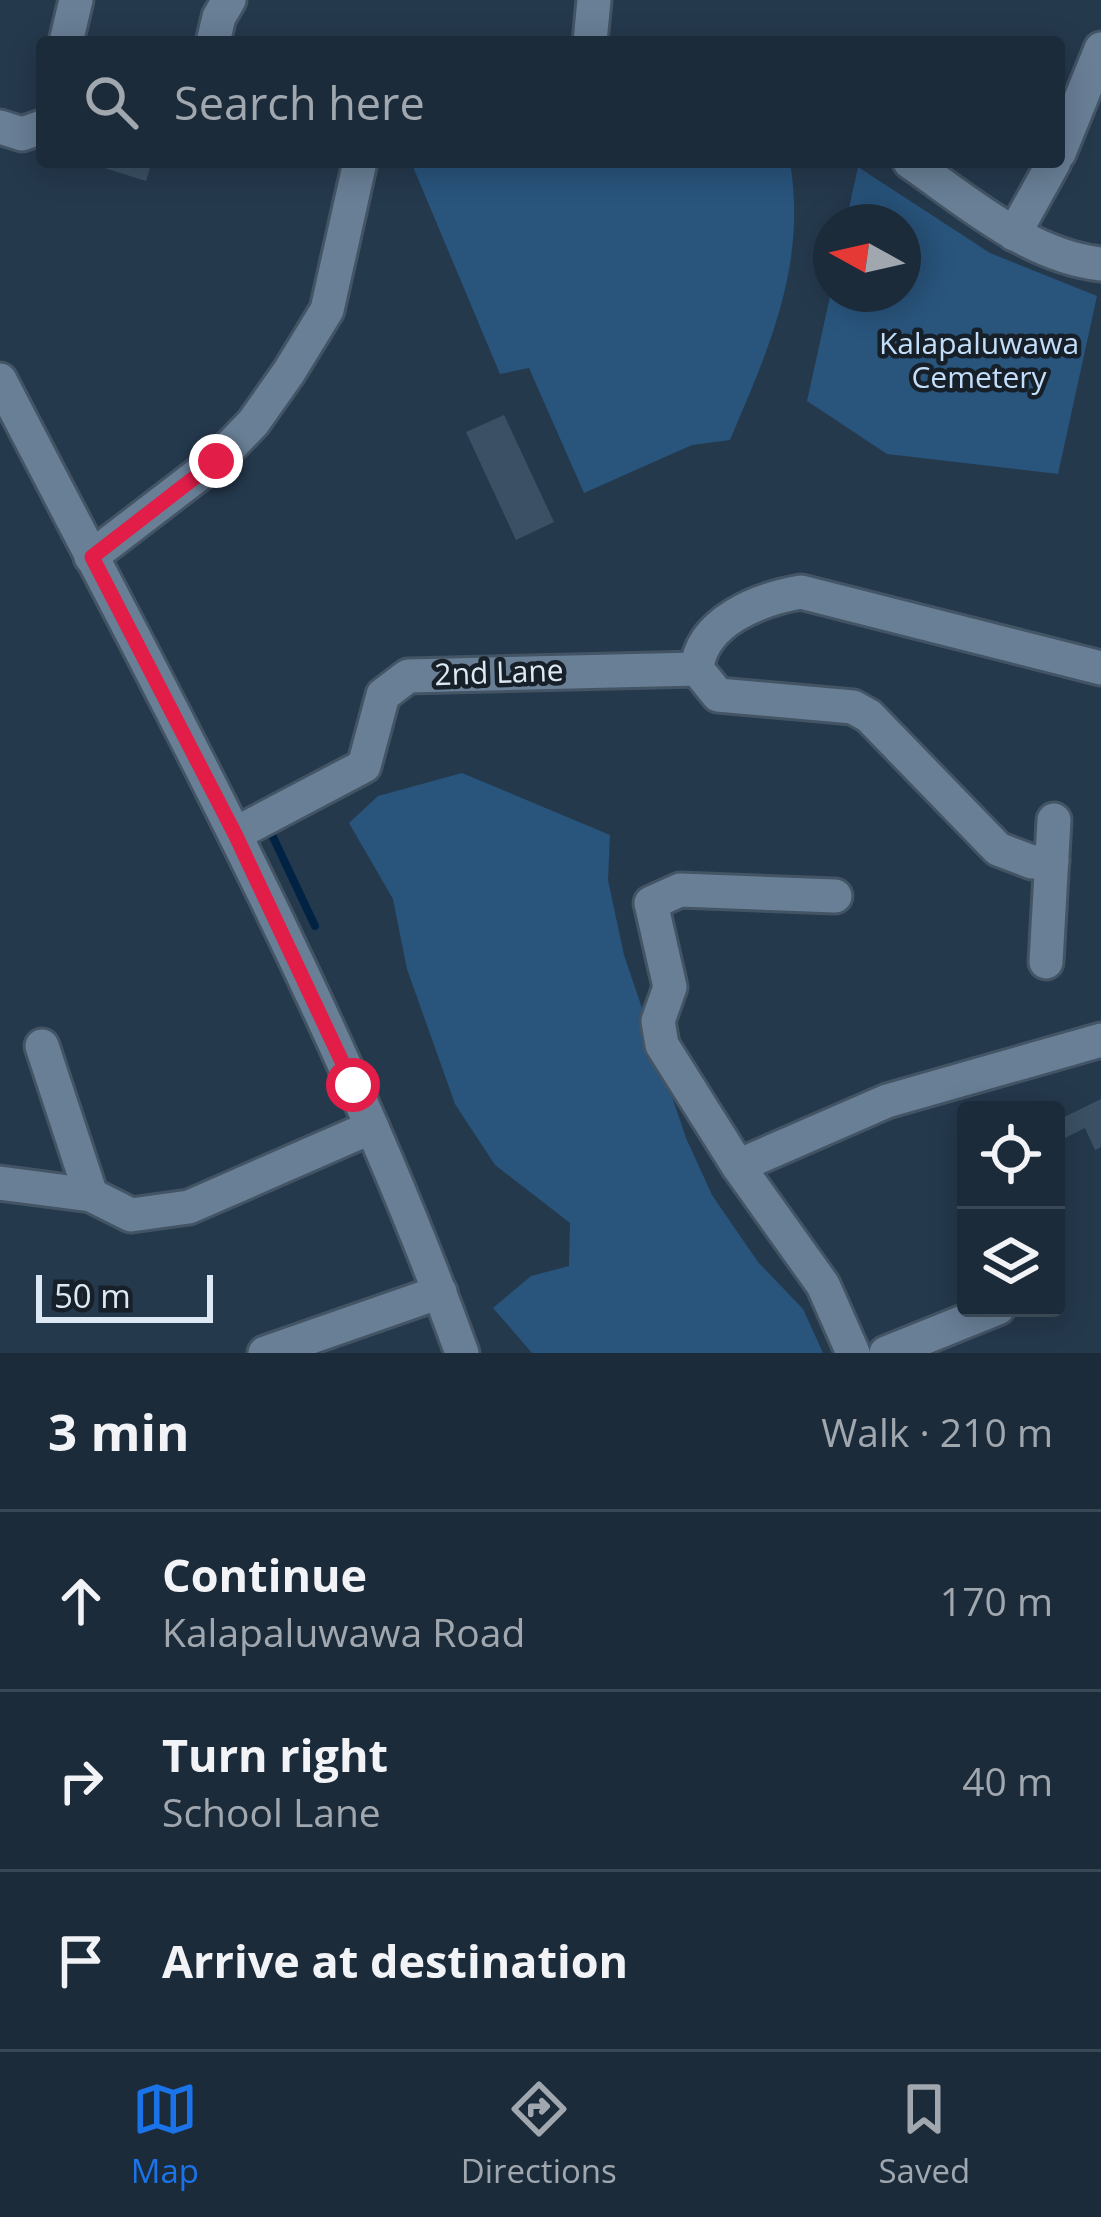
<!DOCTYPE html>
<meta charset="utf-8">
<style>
:root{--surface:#1c2b3a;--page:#253342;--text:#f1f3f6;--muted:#a0a7af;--line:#3a4754;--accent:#1a73e8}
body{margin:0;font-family:"Open Sans",sans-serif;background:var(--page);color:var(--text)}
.controls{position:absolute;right:36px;bottom:36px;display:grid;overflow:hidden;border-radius:12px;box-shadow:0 6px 30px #0003}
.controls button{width:108px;height:108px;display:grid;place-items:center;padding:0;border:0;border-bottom:3px solid var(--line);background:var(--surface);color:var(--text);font:60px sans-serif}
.compass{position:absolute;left:813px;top:204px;width:108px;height:108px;border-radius:50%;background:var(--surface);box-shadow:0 6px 30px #0003;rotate:278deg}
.scale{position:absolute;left:36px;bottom:30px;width:177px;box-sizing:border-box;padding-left:12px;border:6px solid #dce9f5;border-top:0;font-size:33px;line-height:42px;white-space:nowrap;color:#dce9f5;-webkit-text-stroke:9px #172028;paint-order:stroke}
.stop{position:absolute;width:36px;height:36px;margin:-27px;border:9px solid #e11d48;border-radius:50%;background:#fff}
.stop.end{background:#e11d48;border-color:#fff;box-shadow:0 3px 12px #0008}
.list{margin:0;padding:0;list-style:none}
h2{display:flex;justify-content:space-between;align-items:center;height:156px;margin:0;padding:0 48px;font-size:51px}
h2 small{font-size:39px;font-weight:400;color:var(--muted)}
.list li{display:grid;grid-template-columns:78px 1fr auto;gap:36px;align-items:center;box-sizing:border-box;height:180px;padding:0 48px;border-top:3px solid var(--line)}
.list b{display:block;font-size:45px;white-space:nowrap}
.list p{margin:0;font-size:39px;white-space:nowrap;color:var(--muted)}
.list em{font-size:39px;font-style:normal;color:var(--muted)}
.icon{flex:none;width:66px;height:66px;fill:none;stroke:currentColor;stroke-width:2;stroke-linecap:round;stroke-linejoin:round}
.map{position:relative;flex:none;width:1101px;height:1353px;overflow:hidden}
.search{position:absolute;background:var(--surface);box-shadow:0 6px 30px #0003;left:36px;right:36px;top:36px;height:132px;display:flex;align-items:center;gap:30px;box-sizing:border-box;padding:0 42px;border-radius:12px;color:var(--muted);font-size:45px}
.sheet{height:696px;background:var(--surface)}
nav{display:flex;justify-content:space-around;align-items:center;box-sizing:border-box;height:168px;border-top:3px solid var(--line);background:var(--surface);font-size:33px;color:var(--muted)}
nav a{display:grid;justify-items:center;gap:6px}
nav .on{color:var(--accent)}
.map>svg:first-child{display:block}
.green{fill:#29547c}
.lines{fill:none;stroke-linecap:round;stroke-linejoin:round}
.stream{stroke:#002344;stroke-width:8}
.building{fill:#3b5064}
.minor-casing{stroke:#435465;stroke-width:39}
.minor{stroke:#697f96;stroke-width:33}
.route{stroke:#e11d48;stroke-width:15}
.labels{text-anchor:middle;stroke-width:9;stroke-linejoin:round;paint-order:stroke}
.park-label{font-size:30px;fill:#c2defa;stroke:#172028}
.street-label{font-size:30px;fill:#dce9f5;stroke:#172028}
</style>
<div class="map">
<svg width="1101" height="1353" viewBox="0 0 1101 1353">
<rect width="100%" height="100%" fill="#25394d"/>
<g class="green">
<path d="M411,162h379c17,103 -21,186 -60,278l-38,5 -108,48 -55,-125 -29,6z"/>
<path d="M858,167l132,86 107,43 -39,178 -171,-20 -80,-53 24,-109 72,2v-72h-57z"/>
<path d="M462,773l148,62 -2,45 16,75 62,183 26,57 46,67 45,47 20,44h-291l-39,-45 38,-32 38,-10 1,-43 -75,-58 -40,-61 -48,-135 -14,-70 -44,-76 29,-27z"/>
</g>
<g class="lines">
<path class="stream" d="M273,837l42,89"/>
</g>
<g class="building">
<path d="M100,162h52l-6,19 -48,-15z"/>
<path d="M504,415l50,107 -38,18 -50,-108z"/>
<path d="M1101,1099v48l-6,3 -10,-22 -28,14 8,19 -9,3v-43z"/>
</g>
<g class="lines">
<defs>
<g id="minor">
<path d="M66,42l10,-42"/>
<path d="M213,42l6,-25 10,-17"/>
<path d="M590,42l4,-42"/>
<path d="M0,127l22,7 20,-7"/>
<path d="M1059,153l42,-104"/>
<path d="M910,162c58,40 119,94 191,102"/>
<path d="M1014,234l40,-72"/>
<path d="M0,380c165,319 340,635 462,973"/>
<path d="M91,557l125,-96 37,-38 36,-51 38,-62 33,-148"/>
<path d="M235,834l129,-68 19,-71 25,-19 289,-7"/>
<path d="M1052,861l-20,1 -34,-13 -129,-133 -16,-9 -135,-12 -21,-26c4,-48 63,-70 104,-77l300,76"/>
<path d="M835,896l-155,-6 -29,13 19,84 -12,34 4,24 76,121 85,119 30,68"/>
<path d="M1046,962l8,-142"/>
<path d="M42,1046l49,149"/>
<path d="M738,1166l149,-65 214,-61"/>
<path d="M0,1183l91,12 40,20 58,-8 183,-80"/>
<path d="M265,1353l175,-61"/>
<path d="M886,1353l112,-45"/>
</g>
</defs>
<use href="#minor" class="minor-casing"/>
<use href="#minor" class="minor"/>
</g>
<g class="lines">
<path class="route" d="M216,461l-124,96 143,277 118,251"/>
</g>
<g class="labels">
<g class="park-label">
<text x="979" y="354">Kalapaluwawa<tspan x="979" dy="34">Cemetery</tspan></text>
</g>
<g class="street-label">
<text transform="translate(499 673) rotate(-2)" y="10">2nd Lane</text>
</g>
</g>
</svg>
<div class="controls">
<button><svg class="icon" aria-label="locate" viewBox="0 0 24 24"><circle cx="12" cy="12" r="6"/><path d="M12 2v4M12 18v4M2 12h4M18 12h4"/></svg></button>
<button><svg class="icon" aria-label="layers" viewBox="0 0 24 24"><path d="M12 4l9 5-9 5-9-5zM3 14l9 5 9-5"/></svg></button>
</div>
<svg class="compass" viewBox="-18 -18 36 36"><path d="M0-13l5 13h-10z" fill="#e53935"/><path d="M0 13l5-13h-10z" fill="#a0a7af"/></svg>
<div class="scale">50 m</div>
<div class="stop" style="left:353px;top:1085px"></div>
<div class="stop end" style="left:216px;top:461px"></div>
<div class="search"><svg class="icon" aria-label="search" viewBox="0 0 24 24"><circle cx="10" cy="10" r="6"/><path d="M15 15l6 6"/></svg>Search here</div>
</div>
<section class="sheet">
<h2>3 min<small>Walk · 210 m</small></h2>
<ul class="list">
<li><svg class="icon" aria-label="ahead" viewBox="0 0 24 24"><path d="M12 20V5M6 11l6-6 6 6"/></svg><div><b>Continue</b><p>Kalapaluwawa Road</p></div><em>170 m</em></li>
<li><svg class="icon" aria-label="right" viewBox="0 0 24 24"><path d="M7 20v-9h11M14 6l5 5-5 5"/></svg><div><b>Turn right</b><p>School Lane</p></div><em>40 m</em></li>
<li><svg class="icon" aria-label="arrive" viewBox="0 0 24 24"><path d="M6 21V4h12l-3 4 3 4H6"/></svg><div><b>Arrive at destination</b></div></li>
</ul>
</section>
<nav>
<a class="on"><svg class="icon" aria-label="map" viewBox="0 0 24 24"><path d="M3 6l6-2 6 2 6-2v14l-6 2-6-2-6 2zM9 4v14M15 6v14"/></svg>Map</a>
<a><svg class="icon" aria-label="directions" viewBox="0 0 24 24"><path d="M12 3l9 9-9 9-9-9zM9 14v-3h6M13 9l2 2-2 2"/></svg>Directions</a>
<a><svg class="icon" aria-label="saved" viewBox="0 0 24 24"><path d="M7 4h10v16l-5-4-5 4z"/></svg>Saved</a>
</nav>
